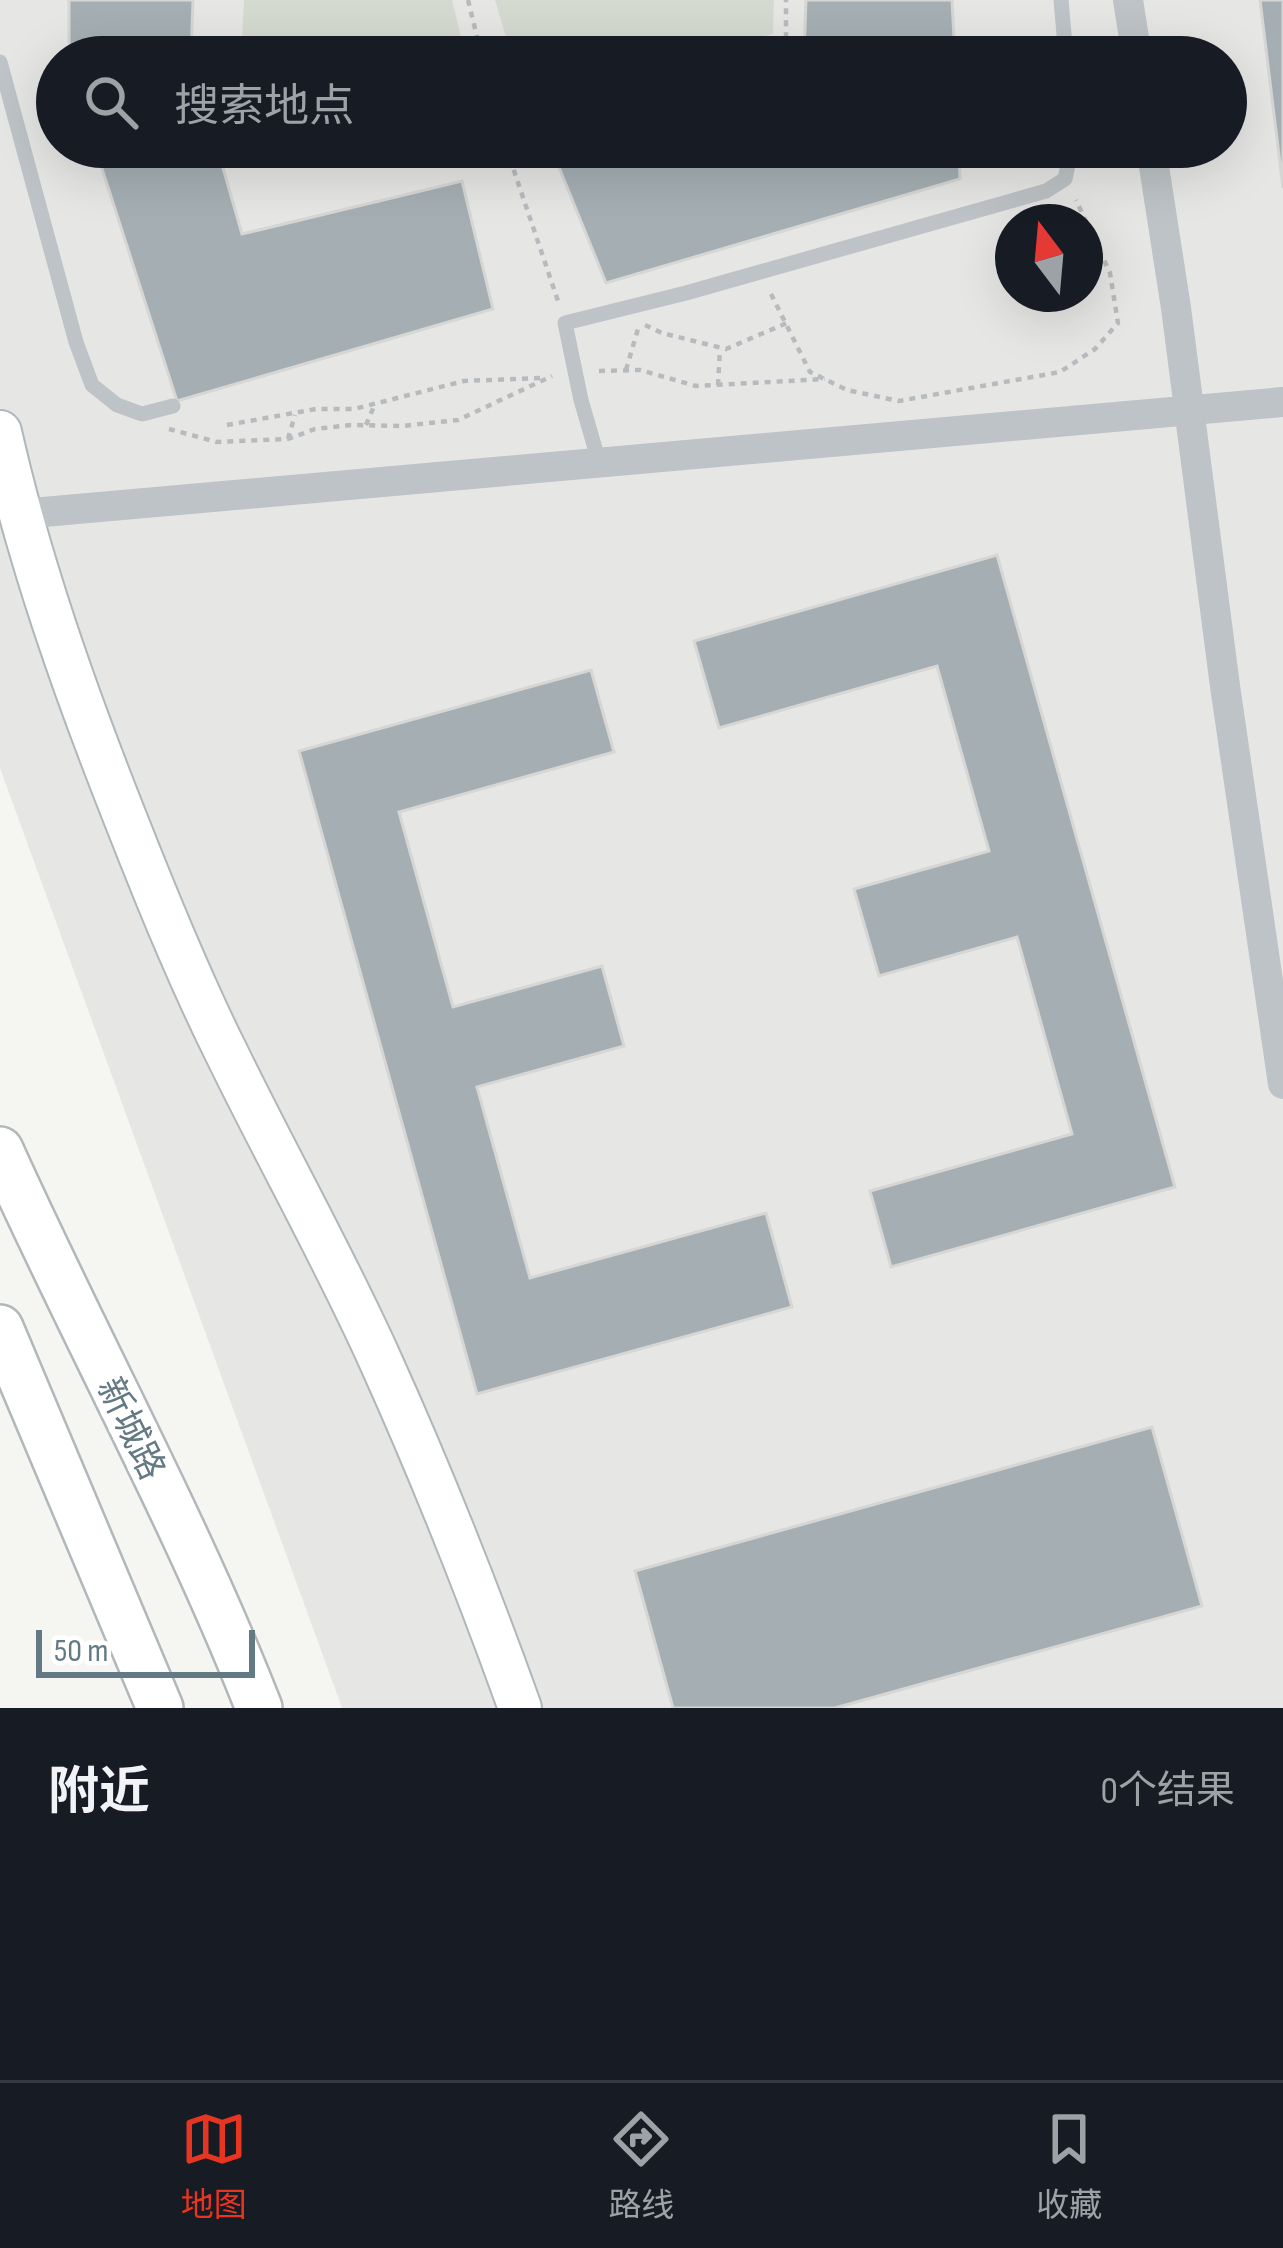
<!DOCTYPE html>
<html lang="zh">
<meta charset="utf-8">
<style>
:root{--surface:#171b24;--page:#20242c;--text:#f1f3f6;--muted:#9ea1a6;--line:#363941;--accent:#e63520}
body{margin:0;font-family:"Sofia Sans Condensed","Noto Sans SC",sans-serif;background:var(--page);color:var(--text)}
.compass{position:absolute;left:995px;top:204px;width:108px;height:108px;border-radius:50%;background:var(--surface);box-shadow:0 12px 48px #0002;rotate:344deg}
.scale{position:absolute;left:36px;bottom:30px;width:219px;box-sizing:border-box;padding-left:12px;border:6px solid #637983;border-top:0;font-size:33px;line-height:42px;white-space:nowrap;color:#637983;-webkit-text-stroke:9px #fff;paint-order:stroke}
.list{margin:0;padding:0;list-style:none}
h2{display:flex;justify-content:space-between;align-items:center;height:156px;margin:0;padding:0 48px;font-size:51px}
h2 small{font-size:39px;font-weight:400;color:var(--muted)}
.icon{flex:none;width:66px;height:66px;fill:none;stroke:currentColor;stroke-width:2;stroke-linecap:round;stroke-linejoin:round}
.map{position:relative;flex:none;width:1283px;height:1708px;overflow:hidden}
.search{position:absolute;background:var(--surface);box-shadow:0 12px 48px #0002;left:36px;right:36px;top:36px;height:132px;display:flex;align-items:center;gap:30px;box-sizing:border-box;padding:0 42px;border-radius:66px;color:var(--muted);font-size:45px}
.sheet{height:372px;background:var(--surface)}
nav{display:flex;justify-content:space-around;align-items:center;box-sizing:border-box;height:168px;border-top:3px solid var(--line);background:var(--surface);font-size:33px;color:var(--muted)}
nav a{display:grid;justify-items:center;gap:6px}
nav .on{color:var(--accent)}
.map>svg:first-child{display:block}
.built{fill:#e6e6e5;fill-rule:evenodd}
.green{fill:#d5dad0}
.building{fill:#a5afb3;stroke:#d6d6d4;stroke-width:3}
.lines{fill:none;stroke-linecap:round;stroke-linejoin:round}
.secondary-casing{stroke:#b0b7ba;stroke-width:46}
.primary-casing{stroke:#b1b7ba;stroke-width:50}
.path{stroke:#b7bbbd;stroke-width:4.5;stroke-dasharray:6 6;stroke-linecap:butt}
.lane{stroke:#bdc3c6;stroke-width:15}
.street{stroke:#bdc3c6;stroke-width:30}
.secondary{stroke:#fff;stroke-width:42}
.primary{stroke:#fff;stroke-width:45}
.labels{text-anchor:middle;stroke-width:12;stroke-linejoin:round;paint-order:stroke}
.street-label{font-size:36px;fill:#637983;stroke:#fff}
</style>
<div class="map">
<svg width="1283" height="1708" viewBox="0 0 1283 1708">
<rect width="100%" height="100%" fill="#f5f5f1"/>
<path class="built" d="M0,0h1283v1708h-941l-342,-940zM57,57h1169v90h-1169zM1013,222h72v72h-72z"/>
<g class="green">
<path d="M244,0h208l14,57h-218l-6,-18z"/>
<path d="M495,0h279l-1,34 -88,23h-173z"/>
</g>
<g class="building">
<path d="M69,0h124l-2,57h-122z"/>
<path d="M806,0h146l3,57h-151z"/>
<path d="M1260,0h23v188z"/>
<path d="M95,147h122l25,87 220,-53 31,128 -316,92z"/>
<path d="M583,147h376l1,32 -354,104 -52,-128z"/>
<path d="M997,555l178,632 -284,80 -21,-76 202,-57 -55,-197 -138,39 -25,-87 135,-38 -52,-185 -218,62 -25,-87z"/>
<path d="M591,670l23,82 -215,60 54,195 149,-41 22,80 -147,41 53,191 236,-65 26,94 -315,87 -178,-643z"/>
<path d="M1152,1427l50,179 -367,102h-162l-38,-137z"/>
</g>
<g class="lines">
<defs>
<path id="secondary" d="M0,432c30,133 76,262 126,388 31,79 63,158 101,234 50,103 107,203 154,308 51,113 97,229 139,346"/>
<g id="primary">
<path d="M0,1150c84,187 184,367 259,558"/>
<path d="M0,1328l160,380"/>
</g>
</defs>
<use href="#secondary" class="secondary-casing"/>
<use href="#primary" class="primary-casing"/>
<g class="path">
<path d="M468,0l14,57"/>
<path d="M779,57l7,-2v-55"/>
<path d="M506,147l52,154"/>
<path d="M771,294l39,78 37,18 52,11 161,-29 35,-23 23,-26 -8,-50 -34,-73"/>
<path d="M645,325l17,8 64,16 61,-26"/>
<path d="M626,370l12,-41"/>
<path d="M599,371l41,-1 56,16 129,-7"/>
<path d="M718,385l2,-36"/>
<path d="M227,425l89,-16h38l110,-28 76,-3"/>
<path d="M366,425l9,-21"/>
<path d="M169,429l48,13 71,-3 27,-10 36,-4 51,1 56,-6 94,-44"/>
<path d="M288,439l7,-24"/>
</g>
<g class="lane">
<path d="M1061,0l5,57"/>
<path d="M0,62l76,280 16,43 25,20 25,9 31,-8"/>
<path d="M599,462l-18,-62 -16,-77 121,-30 360,-102 19,-12 7,-32"/>
</g>
<g class="street">
<path d="M1128,0l9,57"/>
<path d="M1151,147l25,161 49,378 58,398"/>
<path d="M21,514l1262,-112"/>
</g>
<use href="#secondary" class="secondary"/>
<use href="#primary" class="primary"/>
</g>
<g class="labels">
<g class="street-label">
<text transform="translate(132 1428) rotate(64)" y="13">新城路</text>
</g>
</g>
</svg>
<svg class="compass" viewBox="-18 -18 36 36"><path d="M0-13l5 13h-10z" fill="#e53935"/><path d="M0 13l5-13h-10z" fill="#9ea1a6"/></svg>
<div class="scale">50 m</div>
<div class="search"><svg class="icon" aria-label="search" viewBox="0 0 24 24"><circle cx="10" cy="10" r="6"/><path d="M15 15l6 6"/></svg>搜索地点</div>
</div>
<section class="sheet">
<h2>附近<small>0个结果</small></h2>
<ul class="list">
</ul>
</section>
<nav>
<a class="on"><svg class="icon" aria-label="map" viewBox="0 0 24 24"><path d="M3 6l6-2 6 2 6-2v14l-6 2-6-2-6 2zM9 4v14M15 6v14"/></svg>地图</a>
<a><svg class="icon" aria-label="directions" viewBox="0 0 24 24"><path d="M12 3l9 9-9 9-9-9zM9 14v-3h6M13 9l2 2-2 2"/></svg>路线</a>
<a><svg class="icon" aria-label="saved" viewBox="0 0 24 24"><path d="M7 4h10v16l-5-4-5 4z"/></svg>收藏</a>
</nav>
